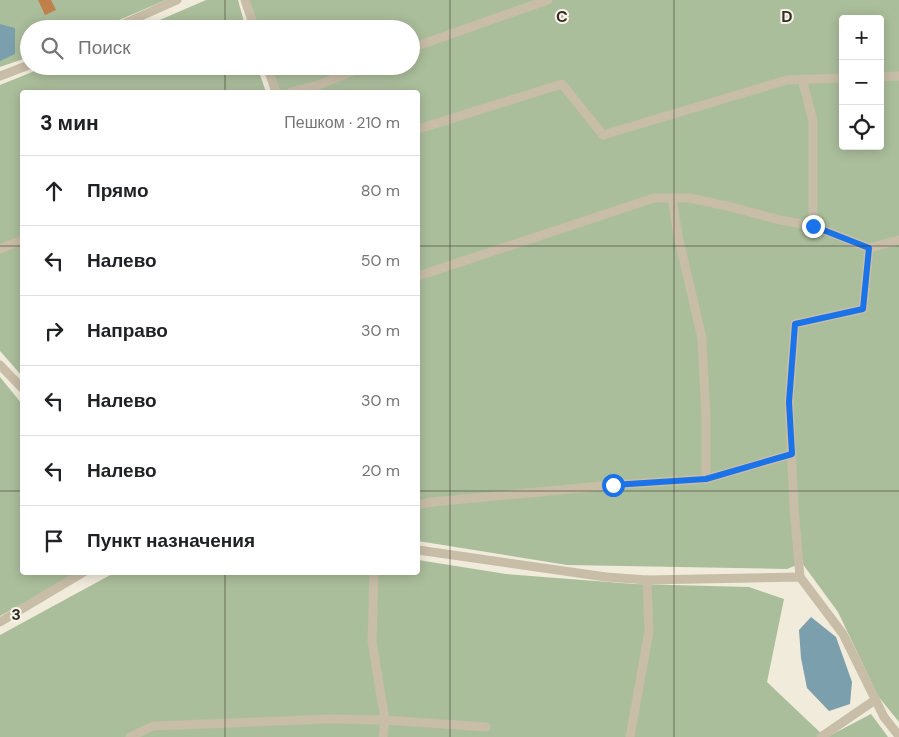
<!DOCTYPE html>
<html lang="ru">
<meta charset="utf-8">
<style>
:root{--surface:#fff;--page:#f6f6f6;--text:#202124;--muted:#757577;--line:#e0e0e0}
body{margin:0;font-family:"DM Sans",sans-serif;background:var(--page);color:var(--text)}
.controls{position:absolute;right:15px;top:15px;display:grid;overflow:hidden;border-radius:5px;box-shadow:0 2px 12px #0003}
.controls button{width:45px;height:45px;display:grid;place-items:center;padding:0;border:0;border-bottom:1px solid var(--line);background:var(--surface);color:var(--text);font:25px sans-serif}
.stop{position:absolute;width:15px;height:15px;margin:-11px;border:4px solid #1a73e8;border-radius:50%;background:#fff}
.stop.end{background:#1a73e8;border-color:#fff;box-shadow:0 1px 5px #0008}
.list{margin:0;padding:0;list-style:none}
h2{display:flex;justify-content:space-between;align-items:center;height:65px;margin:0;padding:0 20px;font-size:21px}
h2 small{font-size:16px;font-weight:400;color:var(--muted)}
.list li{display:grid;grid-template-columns:32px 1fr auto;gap:15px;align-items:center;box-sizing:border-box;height:70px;padding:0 20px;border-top:1px solid var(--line)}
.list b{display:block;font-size:19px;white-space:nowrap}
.list em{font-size:16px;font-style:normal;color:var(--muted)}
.icon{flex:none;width:28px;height:28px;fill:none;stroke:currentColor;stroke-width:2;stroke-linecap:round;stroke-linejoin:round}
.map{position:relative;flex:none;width:899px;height:737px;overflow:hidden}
.search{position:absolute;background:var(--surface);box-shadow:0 2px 12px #0003;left:20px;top:20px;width:400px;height:55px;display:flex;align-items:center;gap:12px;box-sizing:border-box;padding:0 18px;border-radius:28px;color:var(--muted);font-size:19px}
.panel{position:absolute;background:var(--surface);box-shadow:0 2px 12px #0003;left:20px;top:90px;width:400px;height:485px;border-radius:5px}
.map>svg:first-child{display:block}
.green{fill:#abbe9b;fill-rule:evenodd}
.water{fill:#7b9fac}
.building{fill:#c08049}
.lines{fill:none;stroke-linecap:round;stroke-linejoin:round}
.lane{stroke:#c8bda7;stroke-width:9}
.route{stroke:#1a73e8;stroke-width:6}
.grid{fill:none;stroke:#352e27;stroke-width:1;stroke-opacity:0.55}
.grid-label{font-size:16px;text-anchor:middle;font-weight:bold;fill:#352e27;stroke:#f8f4e7;stroke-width:4;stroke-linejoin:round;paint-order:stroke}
</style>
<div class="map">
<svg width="899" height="737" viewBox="0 0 899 737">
<rect width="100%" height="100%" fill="#f0ebdb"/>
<g class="green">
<path d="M0,0h166l-68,29h-69v28l-29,10z"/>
<path d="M206,0h32l8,29h-107z"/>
<path d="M249,0h650v722l-21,-26 -40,-84 -36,-49 -15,6 -220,-4 -149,-24v-449h-138l-9,-26h140v-37h-153zM843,19h37v127h-37z"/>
<path d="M47,66h210l9,26h-244v284l-22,-25v-266z"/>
<path d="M0,377l22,27v168l57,1 -79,43z"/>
<path d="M418,560l88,14 128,10 115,3 35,12 -17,83 58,55h-825v-102l114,-62 304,-1z"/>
<path d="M871,714l17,23h-61z"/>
</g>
<g class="water">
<path d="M0,24l15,4v26l-15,7z"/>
<path d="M811,617l25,20 16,45 -2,22 -21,7 -22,-23 -6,-30 -2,-28z"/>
</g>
<path class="building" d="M38,0h13l5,10 -11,5z"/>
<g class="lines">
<g class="lane">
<path d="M245,0l10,29"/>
<path d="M112,29l65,-29"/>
<path d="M411,48l137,-48"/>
<path d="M267,66l9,26"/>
<path d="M0,76l29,-11"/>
<path d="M880,77l19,-1"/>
<path d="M802,79l11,42v105"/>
<path d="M291,92l25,-6 49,-20"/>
<path d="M418,129l144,-45 41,51 184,-55 56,-2"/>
<path d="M672,198l6,38 24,102 4,80v61"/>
<path d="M869,248l30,-8"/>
<path d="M0,249l22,-9"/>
<path d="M418,276l236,-78h36l41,9 49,13 33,6 56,22 -6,61 -68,15 -6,78 5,105 6,70"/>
<path d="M0,365l22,23"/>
<path d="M418,505l14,-3 181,-17 93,-6 86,-25"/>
<path d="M418,550l188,27 41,3 153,-3 43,57 41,83 15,19"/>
<path d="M0,622l84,-50"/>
<path d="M130,737l23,-11 176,-7 56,1 -13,-79 2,-69"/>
<path d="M383,737l2,-17 101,7"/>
<path d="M630,737l19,-106 -2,-51"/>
<path d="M821,737l54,-37"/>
</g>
</g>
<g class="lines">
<path class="route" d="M613,485l93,-6 86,-25 -3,-52 6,-78 68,-15 6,-61 -56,-22"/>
</g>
<path class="grid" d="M225,0v29M450,0v737M674,0v737M225,66v26M0,246h22M418,246h481M0,491h22M418,491h481M225,572v165"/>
<g class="grid-label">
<text x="562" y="22">C</text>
<text x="787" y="22">D</text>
<text x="16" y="620">3</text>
</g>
</svg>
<div class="controls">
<button>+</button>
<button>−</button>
<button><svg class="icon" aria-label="locate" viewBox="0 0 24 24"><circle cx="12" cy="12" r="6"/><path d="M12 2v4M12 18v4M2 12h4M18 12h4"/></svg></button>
</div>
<div class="stop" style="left:613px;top:485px"></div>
<div class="stop end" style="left:813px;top:226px"></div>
<div class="search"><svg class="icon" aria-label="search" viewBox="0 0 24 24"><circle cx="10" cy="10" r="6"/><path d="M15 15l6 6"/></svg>Поиск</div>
<section class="panel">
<h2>3 мин<small>Пешком · 210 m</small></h2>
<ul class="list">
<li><svg class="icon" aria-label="ahead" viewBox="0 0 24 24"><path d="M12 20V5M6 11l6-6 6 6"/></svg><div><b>Прямо</b></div><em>80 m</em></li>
<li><svg class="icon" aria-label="left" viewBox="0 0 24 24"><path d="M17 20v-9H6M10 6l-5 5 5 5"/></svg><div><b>Налево</b></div><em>50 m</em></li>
<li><svg class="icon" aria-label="right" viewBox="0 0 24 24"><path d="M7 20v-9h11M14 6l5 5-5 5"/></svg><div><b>Направо</b></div><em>30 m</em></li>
<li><svg class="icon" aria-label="left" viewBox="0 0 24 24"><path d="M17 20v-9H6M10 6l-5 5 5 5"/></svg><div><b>Налево</b></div><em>30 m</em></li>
<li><svg class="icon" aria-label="left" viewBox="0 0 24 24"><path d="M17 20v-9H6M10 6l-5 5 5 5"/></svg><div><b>Налево</b></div><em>20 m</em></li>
<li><svg class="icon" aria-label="arrive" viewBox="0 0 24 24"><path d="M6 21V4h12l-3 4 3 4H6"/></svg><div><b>Пункт назначения</b></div></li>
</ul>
</section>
</div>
